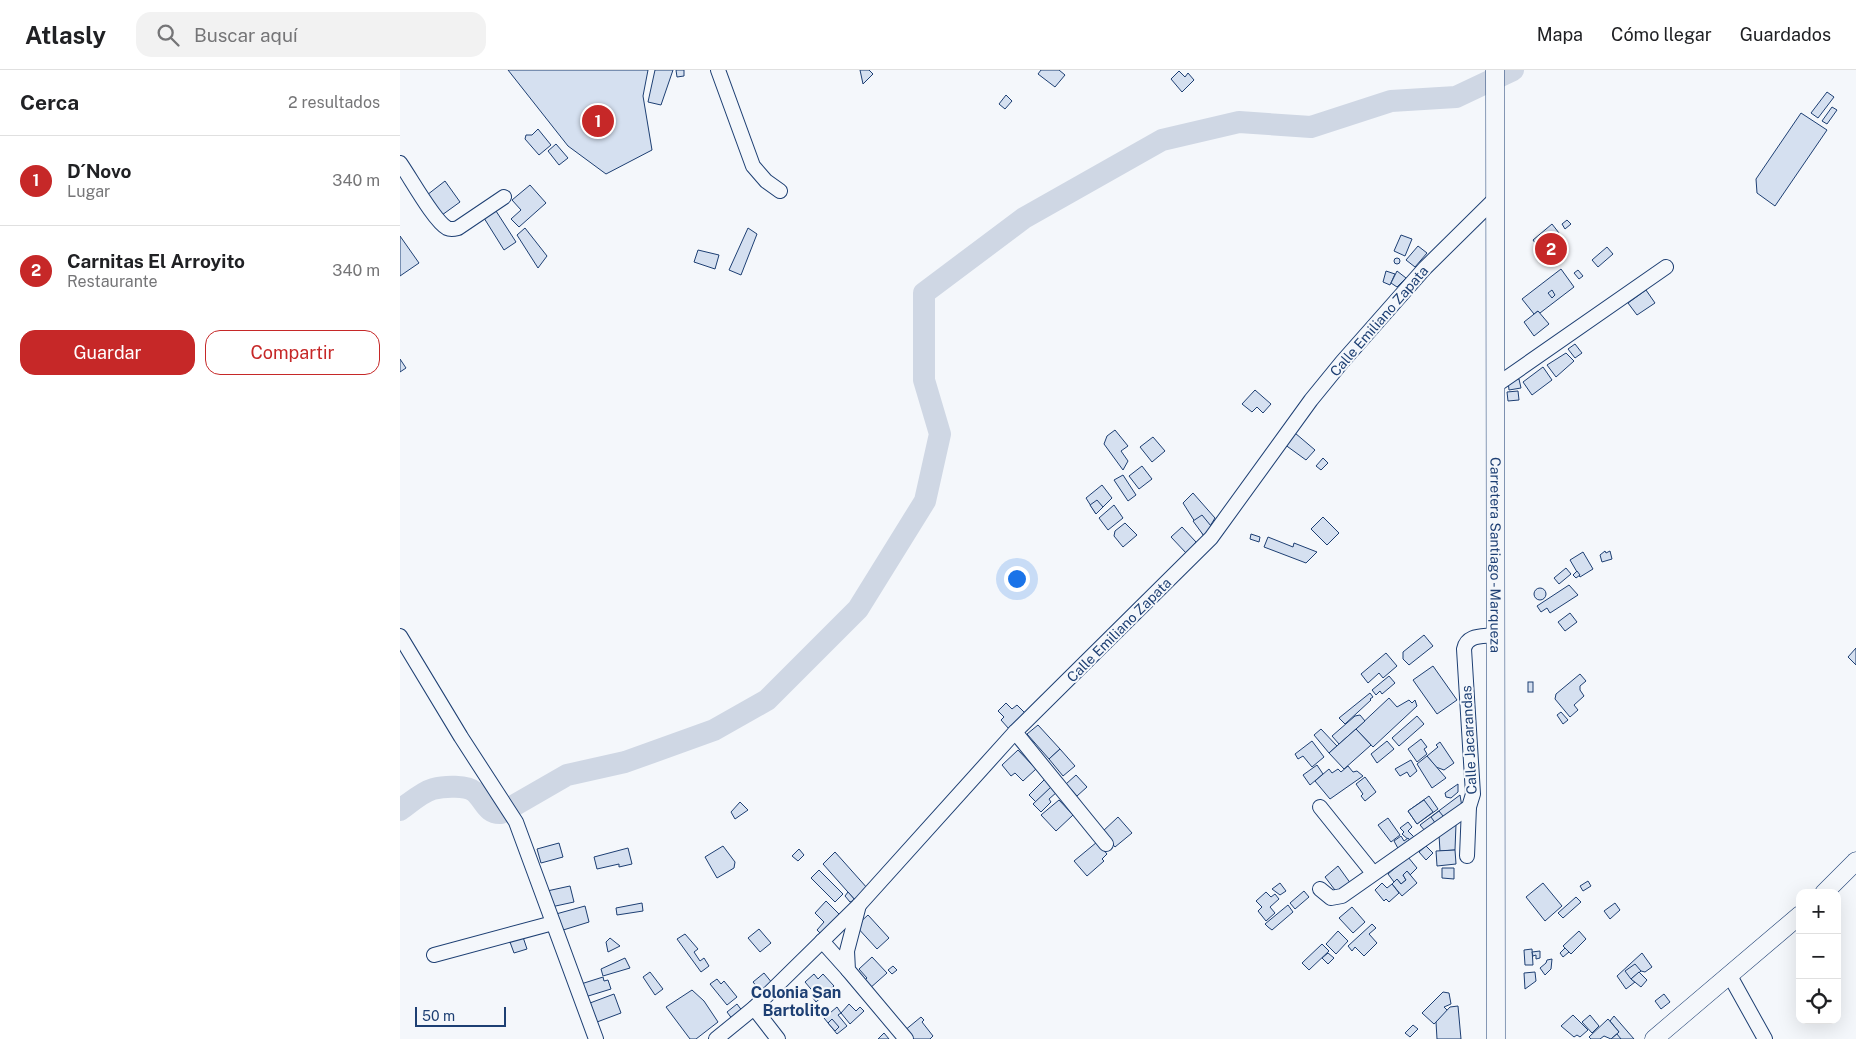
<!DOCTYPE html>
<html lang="es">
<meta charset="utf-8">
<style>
:root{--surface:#fff;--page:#f2f2f2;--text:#202124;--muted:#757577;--line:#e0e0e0;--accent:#c62828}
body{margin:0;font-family:"Public Sans",sans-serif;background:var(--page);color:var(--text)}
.controls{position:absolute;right:15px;bottom:15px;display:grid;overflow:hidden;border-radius:10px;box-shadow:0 5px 20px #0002}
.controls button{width:45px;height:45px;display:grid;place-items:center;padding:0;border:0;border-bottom:1px solid var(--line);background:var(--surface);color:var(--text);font:25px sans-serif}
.scale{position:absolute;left:15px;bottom:12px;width:91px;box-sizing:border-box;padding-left:5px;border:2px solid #1d3f73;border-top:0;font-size:14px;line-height:18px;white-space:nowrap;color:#1d3f73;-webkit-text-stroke:4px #f4f7fb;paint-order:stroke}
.you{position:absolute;left:616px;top:508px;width:18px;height:18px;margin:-12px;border:4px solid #fff;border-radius:50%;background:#1a73e8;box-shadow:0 0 0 8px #1a73e833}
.badge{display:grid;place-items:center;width:32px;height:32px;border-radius:50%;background:var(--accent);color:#fff;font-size:16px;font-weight:700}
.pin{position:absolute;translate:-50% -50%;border:2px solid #fff;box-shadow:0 1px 5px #0006}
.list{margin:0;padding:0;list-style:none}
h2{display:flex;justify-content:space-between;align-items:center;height:65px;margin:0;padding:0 20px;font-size:21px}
h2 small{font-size:16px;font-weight:400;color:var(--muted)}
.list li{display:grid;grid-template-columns:32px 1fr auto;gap:15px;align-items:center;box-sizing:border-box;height:90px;padding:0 20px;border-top:1px solid var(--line)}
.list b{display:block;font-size:19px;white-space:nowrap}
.list p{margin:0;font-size:16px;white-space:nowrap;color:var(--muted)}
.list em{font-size:16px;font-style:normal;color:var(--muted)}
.actions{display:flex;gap:10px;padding:15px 20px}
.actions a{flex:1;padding:11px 0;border:1px solid var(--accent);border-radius:15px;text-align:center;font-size:18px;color:var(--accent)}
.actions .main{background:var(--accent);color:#fff}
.icon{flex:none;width:28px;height:28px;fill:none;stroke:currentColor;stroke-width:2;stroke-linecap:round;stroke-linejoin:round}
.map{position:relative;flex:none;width:1456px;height:969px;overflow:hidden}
header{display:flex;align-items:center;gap:30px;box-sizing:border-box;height:70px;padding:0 25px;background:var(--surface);border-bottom:1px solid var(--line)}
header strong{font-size:24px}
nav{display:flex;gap:28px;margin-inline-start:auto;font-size:18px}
.search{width:350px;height:45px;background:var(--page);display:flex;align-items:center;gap:12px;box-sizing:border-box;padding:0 18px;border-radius:15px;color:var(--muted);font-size:19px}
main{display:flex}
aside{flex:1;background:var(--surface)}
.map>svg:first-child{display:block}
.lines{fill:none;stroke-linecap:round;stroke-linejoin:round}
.river{stroke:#cfd7e4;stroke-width:22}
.building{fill:#d5e0f0;stroke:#1d3f73}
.minor-casing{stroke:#1d3f73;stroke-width:16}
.major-casing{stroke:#1d3f73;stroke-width:19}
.minor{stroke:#f4f7fb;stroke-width:14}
.major{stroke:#f4f7fb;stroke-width:18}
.labels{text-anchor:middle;stroke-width:4;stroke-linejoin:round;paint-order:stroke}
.street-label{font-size:14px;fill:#1d3f73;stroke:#f4f7fb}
.quarter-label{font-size:16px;font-weight:bold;fill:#1d3f73;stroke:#f4f7fb}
</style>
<header>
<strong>Atlasly</strong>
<div class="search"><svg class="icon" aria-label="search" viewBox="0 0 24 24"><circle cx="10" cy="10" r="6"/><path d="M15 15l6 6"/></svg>Buscar aquí</div>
<nav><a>Mapa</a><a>Cómo llegar</a><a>Guardados</a></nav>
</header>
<main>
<aside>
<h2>Cerca<small>2 resultados</small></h2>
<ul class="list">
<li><span class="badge">1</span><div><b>D´Novo</b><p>Lugar</p></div><em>340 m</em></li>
<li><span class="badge">2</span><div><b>Carnitas El Arroyito</b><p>Restaurante</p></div><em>340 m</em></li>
</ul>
<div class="actions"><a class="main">Guardar</a><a>Compartir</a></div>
</aside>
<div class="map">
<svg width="1456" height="969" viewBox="0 0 1456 969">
<rect width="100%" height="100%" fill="#f4f7fb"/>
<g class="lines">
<path class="river" d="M0,740c10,-7 22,-18 33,-21 11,-3 34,-4 42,3 10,9 12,22 26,21l66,-38 58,-13 89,-32 53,-30 91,-91 67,-108 15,-67 -16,-54v-87l100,-75 138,-78 77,-18 72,5 80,-26 65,-4 57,-27"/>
</g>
<g class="building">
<path d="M108,0h140l-5,26 9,54 -46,24 -38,-28z"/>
<path d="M255,0h18l-12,35 -13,-3z"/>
<path d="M276,0h8v6l-7,1z"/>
<path d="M460,0h9l4,4 -10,10z"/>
<path d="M641,0h18l6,5 -10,12 -17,-13z"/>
<path d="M779,1l6,6 3,-4 6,7 -12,12 -11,-13z"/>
<path d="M1427,22l7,5 -16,21 -7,-5z"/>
<path d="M606,25l6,6 -7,8 -6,-5z"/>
<path d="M1432,37l5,3 -10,14 -5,-3z"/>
<path d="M1401,43l26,17 -52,76 -18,-13 -1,-14z"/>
<path d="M138,59l13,16 -12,10 -14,-16 1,-4h6z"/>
<path d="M156,74l12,14 -9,7 -11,-14z"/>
<path d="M45,111l15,21 -18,13 -15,-20z"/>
<path d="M130,115l16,18 -27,24 -8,-8 10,-9 -9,-10z"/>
<path d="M96,141l20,31 -12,8 -20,-32z"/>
<path d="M1167,150l4,4 -6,5 -3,-5z"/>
<path d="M1152,154l7,9 -3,3 5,6 -20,16 -6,-8 3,-3 -5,-7z"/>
<path d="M125,158l22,28 -9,12 -21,-33z"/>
<path d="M348,158l9,6 -16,41 -12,-5z"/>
<path d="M1001,165l11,4 -7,17 -11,-5z"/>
<path d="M0,166l19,27 -19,13z"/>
<path d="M1018,176l9,7 -12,14 -9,-7z"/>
<path d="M1207,177l6,7 -15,13 -6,-7z"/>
<path d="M298,180l21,5 -4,14 -21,-7z"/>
<circle cx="997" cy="191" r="3"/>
<path d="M1161,199l13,18 -34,26 -2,-2 -4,3 -12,-15z"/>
<path d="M1178,200l5,6 -4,3 -5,-6z"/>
<path d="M986,201l9,3 -5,11 -7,-3z"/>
<path d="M997,201l9,7 -9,9 -6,-4z"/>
<path d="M1152,220l3,5 -3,3 -4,-5z"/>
<path d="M1246,220l9,13 -18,12 -9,-12z"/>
<path d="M1138,241l11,13 -15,12 -10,-14z"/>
<path d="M1175,274l7,9 -7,5 -7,-9z"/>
<path d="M1166,283l8,8 -18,16 -9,-12z"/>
<path d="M0,289l6,9 -6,4z"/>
<path d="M1143,297l9,13 -20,15 -9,-13z"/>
<path d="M1119,309l2,9 -12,2 -1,-9z"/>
<path d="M855,320l16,14 -8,9 -6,-6 -5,5 -10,-8z"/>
<path d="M1118,321l1,9 -11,1 -1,-9z"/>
<path d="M715,360l13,16 -7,5 7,10 -5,9 -19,-26 3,-8z"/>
<path d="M895,363l20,17 -9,10 -22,-16z"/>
<path d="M753,367l12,14 -13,11 -12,-15z"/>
<path d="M923,388l5,5 -7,7 -5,-4z"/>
<path d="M742,396l10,13 -13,10 -10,-13z"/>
<path d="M723,405l13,20 -8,6 -14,-21z"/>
<path d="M702,415l10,13 -16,16 -10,-16z"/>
<path d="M793,423l22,25 -11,18 -21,-33z"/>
<path d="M697,430l6,7 -7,7 -6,-9z"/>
<path d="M714,435l9,13 -15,12 -9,-12z"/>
<path d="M802,445l9,11 -7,10 -11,-15z"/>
<path d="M923,447l16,16 -12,12 -16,-16z"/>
<path d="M725,453l12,12 -14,12 -9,-11 1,-5z"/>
<path d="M782,457l14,15 -9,12 -16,-17z"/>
<path d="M851,464l9,3 -1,5 -9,-3z"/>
<path d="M868,467l25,10 1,-4 23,9 -11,11 -42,-16z"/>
<path d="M1205,481l1,2 4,-2 2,8 -10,3 -2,-7z"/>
<path d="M1183,482l10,17 -13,8 -10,-17z"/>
<path d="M1166,498l5,6 -12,10 -5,-6z"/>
<path d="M1177,501l3,4 -4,3 -3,-3z"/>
<path d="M1169,515l9,10 -28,18 -3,-5 -6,4 -4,-6z"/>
<circle cx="1140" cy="524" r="6"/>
<path d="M1170,543l7,9 -12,9 -7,-9z"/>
<path d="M1024,565l9,11 -24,19 -6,-6v-7z"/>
<path d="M1456,578v17l-8,-8z"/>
<path d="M986,583l11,13 -14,12 -4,-5 -11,10 -7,-9z"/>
<path d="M1033,596l24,34 -20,14 -24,-34z"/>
<path d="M1180,604l6,7 -6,5v4l4,6 -10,9 4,5 -8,7 -15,-18 1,-5z"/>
<path d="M989,606l6,7 -13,11 -2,-3 -4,4 -4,-5z"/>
<rect x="1128" y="612" width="5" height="10"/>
<path d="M970,623l3,4 -3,2 1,1 -26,24 -6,-6z"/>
<path d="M989,628l8,9 12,-7 3,3 3,-3 2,6 -44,41 -17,-18z"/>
<path d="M606,633l6,6 5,-4 8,8 -16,16 -8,-9 3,-3 -6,-6z"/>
<path d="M1161,642l7,8 -5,4 -6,-9z"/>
<path d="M960,645l5,6 -26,23 -7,-8 23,-20z"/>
<path d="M1017,646l7,8 -25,22 -7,-8z"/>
<path d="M638,655l22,24 -11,10 -22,-25z"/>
<path d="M921,659l16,17 -8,7 -15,-18z"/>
<path d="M956,659l15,16 -27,24 -15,-16z"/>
<path d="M1021,669l6,8 -3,2 3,5 -10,8 -9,-13z"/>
<path d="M912,671l12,16 -12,10 -9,-11 -5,3 -3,-5z"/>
<path d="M987,671l7,8 -17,14 -6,-9z"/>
<path d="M1040,672l14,21 -10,7 -8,-3 -9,-11 11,-9 -2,-2z"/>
<path d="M660,679l15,17 -12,10 -14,-17z"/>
<path d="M618,680l18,19 -13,12 -8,-8 -4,3 -9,-11z"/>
<path d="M1027,686l19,22 -14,10 -15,-24z"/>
<path d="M1011,690l6,11 -7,6 -3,-5 -7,4 -5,-7z"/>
<path d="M917,695l6,9 -13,11 -7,-10z"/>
<path d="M948,696l5,6 4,-1 6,5 -33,23 -15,-18 14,-12 3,4 6,-4 3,3z"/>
<path d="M676,705l11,12 -10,9 -11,-12z"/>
<path d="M965,707l11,15 -11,9 -4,-5 2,-2 -7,-10z"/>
<path d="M646,708l7,7 -17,17 -7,-7z"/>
<path d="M1058,714v8l-7,6 -5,-1 -1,-4z"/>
<path d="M652,716l5,6 -8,7 2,3 -10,10 -8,-8z"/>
<path d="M1060,725l2,12 -36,25 -6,-7z"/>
<path d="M1029,726l9,13 -21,15 -9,-13z"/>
<path d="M659,730l14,15 -17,16 -15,-16z"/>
<path d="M1024,730l9,12 -16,12 -9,-13z"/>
<path d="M340,732l8,8 -13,9 -4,-7z"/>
<path d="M1039,741l8,10 -9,6 -7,-10z"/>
<path d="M718,747l14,16 -17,14 -13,-15z"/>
<path d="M988,748l12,17 -9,7 -13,-17z"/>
<path d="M1008,752l4,5 -4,4 8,8 -5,3 -9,-8 2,-2 -4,-4z"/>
<path d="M1056,754l-1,26 -15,1 -1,-16z"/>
<path d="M1001,766l3,5 4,-3 4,5 -12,9 -6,-11z"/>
<path d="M697,772l10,12 -5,5 2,2 -17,15 -13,-15z"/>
<path d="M159,773l4,14 -22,6 -4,-14z"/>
<path d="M323,776l12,16 -1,6 -17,10 -12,-21z"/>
<path d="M1026,776l7,7 -7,7 -7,-8z"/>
<path d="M228,778l4,16 -13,3v-3l-22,5 -3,-12z"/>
<path d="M399,779l5,6 -6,6 -6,-5z"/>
<path d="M1055,780l1,14 -19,2 -1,-15z"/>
<path d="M435,782l33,37 -13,11 -32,-36z"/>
<path d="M1008,787l9,11 -7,7 -3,-4 -4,4 3,5 -5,4 -4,-5 -3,3 -6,-8z"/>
<path d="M938,796l13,18 -13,10 -13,-17z"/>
<path d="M1042,798h12v11l-12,-1z"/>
<path d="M419,800l24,24 -8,8 -24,-24z"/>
<path d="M1007,801l10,12 -15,13 -10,-12 5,-5 4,5 5,-4 -3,-5z"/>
<path d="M1188,811l3,5 -8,5 -3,-5z"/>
<path d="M880,813l6,8 -6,4 -8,-6z"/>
<path d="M982,813l5,5 5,-4 7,9 -10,9 -3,-3 -2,2 -9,-11z"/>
<path d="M1143,813l19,23 -17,15 -19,-24z"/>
<path d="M170,816l4,16 -23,5 -4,-16z"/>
<path d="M904,821l5,6 -14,12 -5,-6z"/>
<path d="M448,822l7,8 -5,2 -5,-6z"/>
<path d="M866,822l5,5 4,-3 4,5 -9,8 5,6 -9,8 -8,-10 4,-4 -6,-6z"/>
<path d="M1176,827l5,5 -18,16 -5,-5z"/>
<path d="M426,831l16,16 -19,19 -6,-6 7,-8 -9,-9z"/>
<path d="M242,833l1,8 -26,4 -1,-7z"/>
<path d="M1215,833l5,7 -10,9 -6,-8z"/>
<path d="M888,835l5,7 -21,18 -4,-3 -3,-3z"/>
<path d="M185,836l4,16 -29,9 -4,-17z"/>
<path d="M952,837l13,15 -12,11 -14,-15z"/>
<path d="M468,845l21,23 -12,11 -21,-23z"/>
<path d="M972,854l4,4 -7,6 8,9 -13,13 -9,-9 -3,4 -4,-5z"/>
<path d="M359,859l12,14 -11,9 -12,-14z"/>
<path d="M938,861l10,10 -12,13 -10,-10z"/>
<path d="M1179,861l7,8 -15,15 -8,-8z"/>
<path d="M285,864l13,15 -4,3 6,9 4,-3 5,8 -8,6 -24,-33z"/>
<path d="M123,867l4,12 -13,4 -4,-11z"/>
<path d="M210,868l10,8 -12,6 -2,-10z"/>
<path d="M922,874l7,7 -20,19 -7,-7z"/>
<path d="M1165,878l4,4 -6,5 -3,-4z"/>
<path d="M1132,879l1,16h-8l-1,-15z"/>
<path d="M1140,881v7l-4,1v-4l-3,1 -1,-4z"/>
<path d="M928,883l6,5 -6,6 -6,-6z"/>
<path d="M1242,883l10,14 -7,5 -4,-1 -10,8 4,3 -9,7 -9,-13z"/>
<path d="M472,887l15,16 -18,16 -6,-7 4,-4 -8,-9z"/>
<path d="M225,888l5,10 -27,8 -2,-7z"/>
<path d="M1152,889l-1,10 -6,6 -5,-7 6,-5 1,-3z"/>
<path d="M1235,894l6,7 -10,8 -6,-8z"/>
<path d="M493,896l4,4 -5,4 -4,-4z"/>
<path d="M250,902l13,17 -8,6 -12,-18z"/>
<path d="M1135,902l1,9 -11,8 -1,-16z"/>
<path d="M1239,902l8,8 -6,7 -10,-8z"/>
<path d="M364,903l9,11 -11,9 -9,-11z"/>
<path d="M414,904l4,5 5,-5 11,12 -18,16 -3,-4 3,-3 -11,-13z"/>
<path d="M203,907l1,4 4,-1 3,9 -26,8 -4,-13z"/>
<path d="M317,909l4,5 3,-3 13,16 -10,8 -17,-21z"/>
<path d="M292,920l12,11 14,21 -22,17h-6l-24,-32z"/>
<path d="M1043,922l6,1 2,11 -7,3 4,4 -14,13 -12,-11z"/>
<path d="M214,924l7,19 -24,9 -7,-19z"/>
<path d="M1264,924l6,8 -9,7 -6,-8z"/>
<path d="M337,934l6,8 -10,8 -6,-8z"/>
<path d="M449,934l7,7 4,-4 4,4 -14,13 -9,-11z"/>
<path d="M1058,936l3,33h-24l-1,-17 14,-15z"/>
<path d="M437,937l4,6 -3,2 9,11 -10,8 -13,-16z"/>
<path d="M1173,945l15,15 -8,7 -3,-2 -3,2 -13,-11z"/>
<path d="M1190,945l9,11 -7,7 -10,-11z"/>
<path d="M1214,946l20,23h-23l8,-7 -9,-11z"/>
<path d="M521,947l3,3 -2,2 11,14 -3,3h-19l-7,-8z"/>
<path d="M432,949l7,8 -4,4 -7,-8z"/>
<path d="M1208,949l11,13 -8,7 -7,-3 -4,3h-9l-2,-2z"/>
<path d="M1013,955l5,4 -8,8 -5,-4z"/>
<path d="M484,963l5,6h-11z"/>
<path d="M1217,964l4,5h-10z"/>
</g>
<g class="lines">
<defs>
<g id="minor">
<path d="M318,0l35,96 13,15 14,10"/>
<path d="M0,93c10,14 34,58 47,65 4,2 7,1 11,0l46,-31"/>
<path d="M1095,316l171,-119"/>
<path d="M0,566l61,101 55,85 80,217"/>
<path d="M615,662l91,112"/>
<path d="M920,737l53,66"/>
<path d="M1067,786l2,-49"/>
<path d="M920,819l11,9 11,-2 127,-89 4,-13 -9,-145c3,-15 19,-12 31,-14"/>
<path d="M459,835l-12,46 1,19 58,69"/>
<path d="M422,871l26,29"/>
<path d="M34,885l119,-32"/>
<path d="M1330,906l35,63"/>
<path d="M354,938l24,31"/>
<path d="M316,969l38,-31 106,-104 155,-172 196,-194 100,-138 31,-38 83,-94 71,-70"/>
</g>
<g id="major">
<path id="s1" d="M1095,0l1,969"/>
<path d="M1424,823l32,-32"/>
<path d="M1254,969l146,-124"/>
</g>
</defs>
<use href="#minor" class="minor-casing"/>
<use href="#major" class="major-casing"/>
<use href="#minor" class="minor"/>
<use href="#major" class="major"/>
</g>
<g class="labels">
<g class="street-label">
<text transform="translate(979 251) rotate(-49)" y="5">Calle Emiliano Zapata</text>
<text dy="5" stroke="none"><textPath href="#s1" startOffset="485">Carretera Santiago - Marqueza</textPath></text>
<text transform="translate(719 560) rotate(-45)" y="5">Calle Emiliano Zapata</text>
<text transform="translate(1069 670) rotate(-93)" y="5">Calle Jacarandas</text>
</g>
<g class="quarter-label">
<text x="396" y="928">Colonia San<tspan x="396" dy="18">Bartolito</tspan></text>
</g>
</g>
</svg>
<div class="controls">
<button>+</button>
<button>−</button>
<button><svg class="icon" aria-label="locate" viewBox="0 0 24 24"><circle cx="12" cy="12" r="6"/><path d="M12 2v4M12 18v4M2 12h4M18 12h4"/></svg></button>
</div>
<div class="scale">50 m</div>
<div class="you"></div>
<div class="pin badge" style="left:198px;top:51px">1</div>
<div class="pin badge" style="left:1151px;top:179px">2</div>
</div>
</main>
